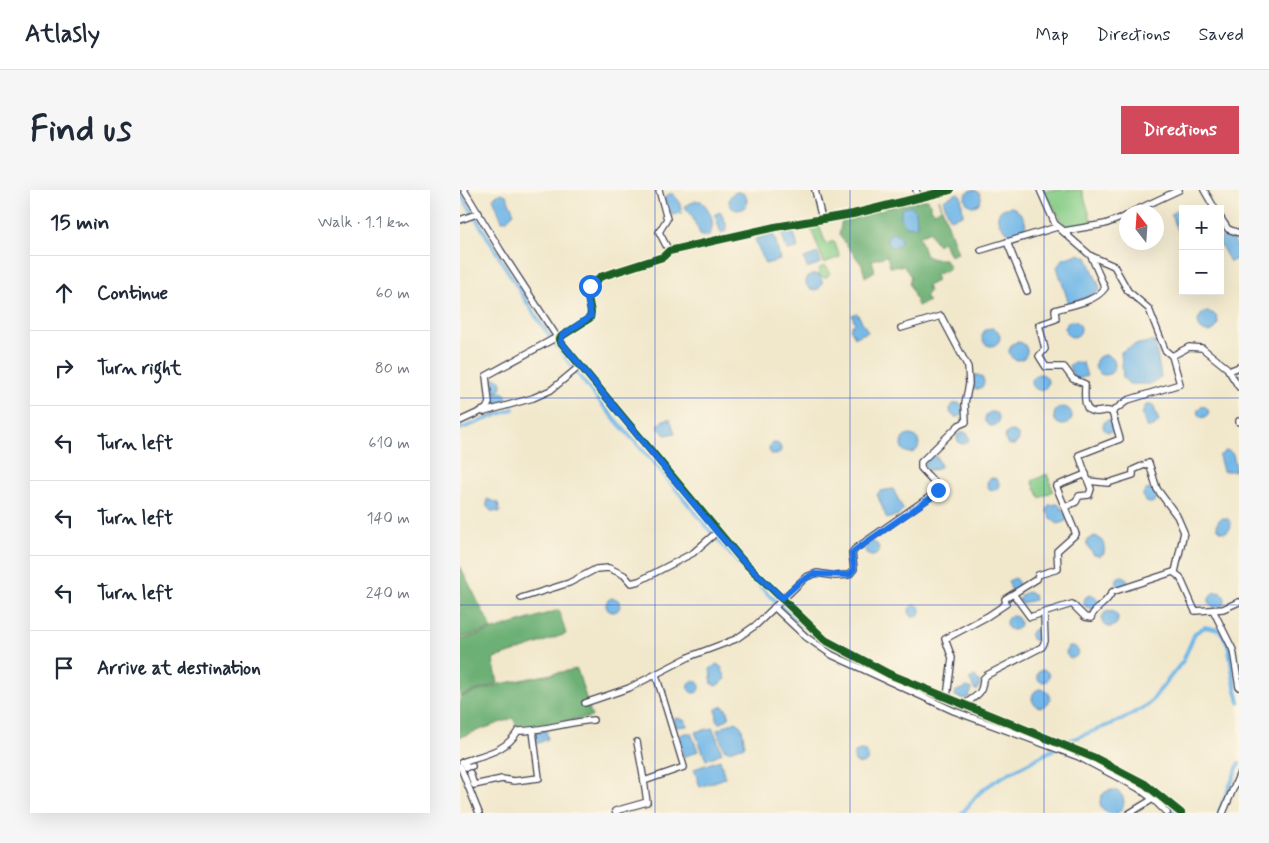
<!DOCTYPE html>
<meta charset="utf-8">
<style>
:root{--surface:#fff;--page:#f6f6f7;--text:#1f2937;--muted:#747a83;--line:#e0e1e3;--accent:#d1495b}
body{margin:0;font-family:Mynerve,sans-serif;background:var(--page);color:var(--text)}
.controls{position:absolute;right:15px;top:15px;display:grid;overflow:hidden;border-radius:0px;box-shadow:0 5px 20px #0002}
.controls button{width:45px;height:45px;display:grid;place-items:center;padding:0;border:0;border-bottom:1px solid var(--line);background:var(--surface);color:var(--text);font:25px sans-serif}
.compass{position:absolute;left:659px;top:15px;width:45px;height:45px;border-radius:50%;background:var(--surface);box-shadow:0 5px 20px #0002;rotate:343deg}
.stop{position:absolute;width:15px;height:15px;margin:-11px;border:4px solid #1a73e8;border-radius:50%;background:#fff}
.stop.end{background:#1a73e8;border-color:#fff;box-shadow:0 1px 5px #0008}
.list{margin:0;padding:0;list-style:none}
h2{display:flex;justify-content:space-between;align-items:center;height:65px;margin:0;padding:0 20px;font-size:21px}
h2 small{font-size:16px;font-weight:400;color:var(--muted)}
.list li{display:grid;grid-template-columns:32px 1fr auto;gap:15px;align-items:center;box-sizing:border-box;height:75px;padding:0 20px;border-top:1px solid var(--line)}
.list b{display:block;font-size:19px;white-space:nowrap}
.list em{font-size:16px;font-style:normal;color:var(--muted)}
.icon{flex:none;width:28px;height:28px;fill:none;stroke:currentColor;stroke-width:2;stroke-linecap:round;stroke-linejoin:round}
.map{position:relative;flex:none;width:779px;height:623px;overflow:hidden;border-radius:0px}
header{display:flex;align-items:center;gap:30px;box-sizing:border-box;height:70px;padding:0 25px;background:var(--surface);border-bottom:1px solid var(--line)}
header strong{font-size:24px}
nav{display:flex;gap:28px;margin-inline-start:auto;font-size:18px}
.intro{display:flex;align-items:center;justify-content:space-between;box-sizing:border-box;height:120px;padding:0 30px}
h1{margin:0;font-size:35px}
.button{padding:12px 22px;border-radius:0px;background:var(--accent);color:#fff;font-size:18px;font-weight:700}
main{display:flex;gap:30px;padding:0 30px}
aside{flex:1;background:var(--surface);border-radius:0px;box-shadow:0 5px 20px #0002}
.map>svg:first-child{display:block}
.green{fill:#86cd88;stroke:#547862}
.forest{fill:#6cb074;stroke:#476958}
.water{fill:#71b7e8;stroke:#4a6c92}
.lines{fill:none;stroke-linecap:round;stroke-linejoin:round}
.canal{stroke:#71b7e8;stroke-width:4}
.minor-casing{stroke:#414051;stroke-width:8}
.minor{stroke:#fff;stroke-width:5.5}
.cycleway-casing{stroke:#fcf5e5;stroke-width:11}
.cycleway{stroke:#1b5e20;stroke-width:8}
.route{stroke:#1a73e8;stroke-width:6}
.grid{fill:none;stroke:#1d4ed8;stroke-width:1;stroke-opacity:0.55}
</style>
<header>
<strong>Atlasly</strong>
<nav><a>Map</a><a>Directions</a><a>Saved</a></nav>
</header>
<div class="intro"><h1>Find us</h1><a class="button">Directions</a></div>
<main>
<aside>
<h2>15 min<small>Walk · 1.1 km</small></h2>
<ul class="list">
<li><svg class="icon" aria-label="ahead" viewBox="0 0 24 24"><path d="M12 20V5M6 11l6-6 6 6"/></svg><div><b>Continue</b></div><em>60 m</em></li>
<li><svg class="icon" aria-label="right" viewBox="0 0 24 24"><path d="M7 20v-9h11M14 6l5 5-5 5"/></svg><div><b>Turn right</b></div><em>80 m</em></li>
<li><svg class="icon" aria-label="left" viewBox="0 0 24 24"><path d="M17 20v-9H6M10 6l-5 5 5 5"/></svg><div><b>Turn left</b></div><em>610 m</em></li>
<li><svg class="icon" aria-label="left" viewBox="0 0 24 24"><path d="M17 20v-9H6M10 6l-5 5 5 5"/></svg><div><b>Turn left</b></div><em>140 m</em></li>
<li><svg class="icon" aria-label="left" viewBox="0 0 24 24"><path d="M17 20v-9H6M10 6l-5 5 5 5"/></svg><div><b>Turn left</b></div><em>240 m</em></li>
<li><svg class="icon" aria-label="arrive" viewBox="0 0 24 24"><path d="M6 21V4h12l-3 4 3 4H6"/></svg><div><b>Arrive at destination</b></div></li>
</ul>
</aside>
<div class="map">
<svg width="779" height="623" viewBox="0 0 779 623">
<rect width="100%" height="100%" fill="#fcf5e5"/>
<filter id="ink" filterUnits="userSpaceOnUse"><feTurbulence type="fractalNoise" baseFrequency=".02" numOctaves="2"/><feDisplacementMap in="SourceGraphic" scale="10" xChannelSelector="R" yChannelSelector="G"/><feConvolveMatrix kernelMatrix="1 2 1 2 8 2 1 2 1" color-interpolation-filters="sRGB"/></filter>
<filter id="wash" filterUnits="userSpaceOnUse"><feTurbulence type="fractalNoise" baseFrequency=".0096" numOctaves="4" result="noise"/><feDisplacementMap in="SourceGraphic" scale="20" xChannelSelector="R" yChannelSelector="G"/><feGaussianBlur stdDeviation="1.12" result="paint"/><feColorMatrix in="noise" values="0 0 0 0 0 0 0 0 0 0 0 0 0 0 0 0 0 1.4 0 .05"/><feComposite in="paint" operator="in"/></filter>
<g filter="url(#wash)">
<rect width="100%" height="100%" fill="#f1e8cc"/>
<g class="green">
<path d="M583,0h39l10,33 -26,4z"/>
<path d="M358,33l8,21 8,-3 6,16 -16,6 -14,-37z"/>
<circle cx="364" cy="82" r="5.5"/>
<path d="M587,284l6,17 -13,7 -8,-17z"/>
</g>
<g class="forest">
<path d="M468,9l4,11 3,2 6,-4 -2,-9 19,54 -8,3 -7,-15 -5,4 -6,-8 -2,-6 -11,5 7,20 8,3h11l5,10 -15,6 2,6 -10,5 2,5 -4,6 4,4 -11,5 -9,-23 2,-6 -7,-11 -14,1 -3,-11 -15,4 3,11 -10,6 -3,-12 -23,-30 3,-16 3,-2z"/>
<path d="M0,376l32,63 -32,9z"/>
<path d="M99,420l7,24 -73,25 5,24 -38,13v-56z"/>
<path d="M117,479l15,48 -74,12 -5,-11 -53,19v-40l40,-13z"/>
</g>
<g class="water">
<circle cx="513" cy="8" r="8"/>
<circle cx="278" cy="11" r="9"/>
<path d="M41,3l5,2 8,18 -7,7 -5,1 -9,-23z"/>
<path d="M498,3l3,3 2,19 -13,4 -7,-19z"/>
<path d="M208,4h5l6,7 3,12 -11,2 -7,-17z"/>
<path d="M236,11h5c10,9 15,22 8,35h-8l-10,-22 -7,-8z"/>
<path d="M725,15l7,4h-9v33l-12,-28z"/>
<path d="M451,16l5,5 1,16 -11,-1 -5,-7v-10z"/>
<path d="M552,17c9,4 16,14 13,25l-15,2c-14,-8 -19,-26 2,-27z"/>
<path d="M260,22l6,11v8l-5,2 -6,-17v-2z"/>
<path d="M333,39l5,19 -11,2 -6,-18z"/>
<circle cx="434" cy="50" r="7"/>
<path d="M311,44l4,3 5,23 -15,4 -10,-25z"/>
<path d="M766,45l6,2 7,14v7l-9,4 -10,-18v-6z"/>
<path d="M358,63l3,10 -14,5 -3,-10z"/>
<path d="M618,64l9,3 13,31 -4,6 -27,10 -12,-37 6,-8z"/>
<circle cx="354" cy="92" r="8"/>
<circle cx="748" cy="132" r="10"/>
<path d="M397,123l11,19 -13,5 -5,-9 5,-5 -3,-8z"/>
<circle cx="613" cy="139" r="8"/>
<circle cx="531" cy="147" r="9"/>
<circle cx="558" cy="161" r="9"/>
<path d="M689,152h6l6,35 -11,7h-21l-6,-7 -2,-25 13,-7z"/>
<circle cx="645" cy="175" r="10"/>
<path d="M615,172l8,1 4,13 -9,3 -5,-3 -4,-10z"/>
<circle cx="580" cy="192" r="8"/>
<circle cx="517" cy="192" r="7"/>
<circle cx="35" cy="195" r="7"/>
<circle cx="40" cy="209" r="7"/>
<circle cx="497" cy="220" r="7"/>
<path d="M686,215h7l6,16 -5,6h-8l-4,-13z"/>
<circle cx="743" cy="222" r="5.5"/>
<circle cx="603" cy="226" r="9"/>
<circle cx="532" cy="229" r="7"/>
<path d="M210,229l5,14 -10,2 -6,-6v-5l4,-4z"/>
<circle cx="649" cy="236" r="6"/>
<circle cx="552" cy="248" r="7"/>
<circle cx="503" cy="248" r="6"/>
<circle cx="450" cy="254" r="9"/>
<circle cx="315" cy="259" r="6"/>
<path d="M767,260l6,4 3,14 -2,3h-11l-4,-15z"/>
<path d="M476,266l5,10 -3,3 -10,1 -4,-4 4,-9z"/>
<circle cx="533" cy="294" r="6"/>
<path d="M433,299l10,20 -3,5 -13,5 -10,-25 3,-3z"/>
<circle cx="690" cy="306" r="7"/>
<path d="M27,309l11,4 2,9 -9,-1 -4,-4z"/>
<path d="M598,314l10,13 -2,4 -8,3 -7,-5 -4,-8 2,-6z"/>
<circle cx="764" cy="335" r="7"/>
<path d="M635,346c8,3 10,9 9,17l-4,3 -6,-1 -7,-10v-5z"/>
<circle cx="412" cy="359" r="7"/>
<circle cx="662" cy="392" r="6"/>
<path d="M555,388l7,10 -10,4 -4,-11z"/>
<path d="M567,402l7,2 1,6 -14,3 -2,-3 2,-5z"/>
<circle cx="757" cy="410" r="8"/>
<circle cx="631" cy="412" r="7"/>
<circle cx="153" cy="415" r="7"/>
<circle cx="455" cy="421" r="6"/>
<circle cx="650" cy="429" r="8"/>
<circle cx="553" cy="433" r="7"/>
<circle cx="576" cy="445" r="5.5"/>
<circle cx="612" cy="462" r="6"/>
<path d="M257,474l4,3 5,12 -10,7 -4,-2 -2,-15z"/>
<circle cx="583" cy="486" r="6"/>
<path d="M515,486l5,7 -2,7h-3l-6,-11z"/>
<circle cx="234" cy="497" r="6"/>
<path d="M508,497l4,2 -3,8 -6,2 -8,-3 1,-5z"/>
<circle cx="581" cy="508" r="9"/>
<path d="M263,516l5,5 1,7 -9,6 -3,-3 -1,-12z"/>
<path d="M218,528l8,3 1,5 -11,1 -2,-8z"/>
<path d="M276,531l6,7 3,18 -17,5 -4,-2 -7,-19z"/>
<path d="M253,538l9,25 -16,7 -11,-28z"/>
<path d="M86,540l2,9 -12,5 -1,-11z"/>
<path d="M225,543h6l7,18 -14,6 -6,-21z"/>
<circle cx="401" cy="567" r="7"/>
<path d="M260,570l5,18 -25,9 -6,-18z"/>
<circle cx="652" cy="612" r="12"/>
</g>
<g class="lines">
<g class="canal">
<path d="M0,4c32,46 56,96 89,141 22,31 46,62 70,89 16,18 33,36 48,54 57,71 115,143 195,188"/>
<path d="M0,239l53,-20"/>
<path d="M440,494l38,13"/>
<path d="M606,552l55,-22 27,-15 35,-44 12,-28 10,-6 14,3c12,13 11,29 14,45 1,9 4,18 6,27"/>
<path d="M626,568l50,25 40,30"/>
<path d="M502,623c6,-6 10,-12 15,-18 22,-20 52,-31 77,-46"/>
<path d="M759,623l20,-50"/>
</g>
</g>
</g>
<g filter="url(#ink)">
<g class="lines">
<defs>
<g id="minor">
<path d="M4,0l37,61 58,89"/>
<path d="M199,0l8,29 -8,13 10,19"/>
<path d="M355,0l7,29"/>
<path d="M456,0l3,9"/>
<path d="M490,0l-97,24 -78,13 -106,24 -6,6 -63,20 -13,15 4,20 -1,6 -28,18 -3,4 183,220 83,80 64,34 206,84 50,26 36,29"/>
<path d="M580,0l15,34 9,7 41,-7 21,-8"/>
<path d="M744,0l11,19"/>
<path d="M672,22l47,-22"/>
<path d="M760,27l8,12 11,4"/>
<path d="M0,30l19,-7"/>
<path d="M600,39l31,27 23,10 14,25 21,18 16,41 7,6 8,28 -52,16 -16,12"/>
<path d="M547,52l20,49"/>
<path d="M521,60l76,-23"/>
<path d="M712,166l17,-9 13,1 25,20 12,19"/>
<path d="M769,181l10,-4"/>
<path d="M24,222l49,-14 18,-8 29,-24"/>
<path d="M0,231l26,-12 3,-6 -3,-27 71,-39"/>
<path d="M779,231v1"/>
<path d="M628,291l-9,-26 41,-16 -8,-27c-8,-3 -9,0 -17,0 -13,0 -10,-19 -10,-28l-12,-5 -9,-12h-18l-7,-11 6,-7 -6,-24 17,-6 -1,-9c15,-5 39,-7 50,-22l-14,-32"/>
<path d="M605,317l11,-5 3,-6 10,-1 2,-6 -3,-8 20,2 25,-8v-5l16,-7 8,26 20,27 7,16 -9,40"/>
<path d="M554,405l16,22 42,-13 13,13 6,1c2,-10 16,-14 21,-26l61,-20 7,5 15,34 28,-2 16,-7"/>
<path d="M61,408l48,-15 27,-14 13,-1 15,7 7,8 8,-2 54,-28 24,-21"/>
<path d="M314,417l32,30 26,18 122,56 125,46 59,31 15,11 14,14"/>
<path d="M753,420l20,40 6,37"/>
<path d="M487,507l5,-39 -7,-19 43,-23 18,-12 -1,-5 32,-20 1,-4 20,-6 -1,-18 19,-17 -20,-48 30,-12"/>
<path d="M125,513l44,-15 62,-32 45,-17 20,-14 50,-48 11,-4 18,3 14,-1 5,-6 -2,-16 3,-4 83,-58 -4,-9 -13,-14v-6l38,-37 7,-3 -1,-19 4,-19 -1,-17 -27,-51 -40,12"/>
<path d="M505,514c13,-10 17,-9 18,-25l4,-4 55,-28 3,-6 -1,-27"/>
<path d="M177,552l7,39"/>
<path d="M5,571c21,-7 41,-10 53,-30 25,0 50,-9 75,-11"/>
<path d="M2,572l3,-1 1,6 6,-1"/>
<path d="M0,576l19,47"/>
<path d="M10,583l4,12 28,-6 12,2 25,-3 -6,-47"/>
<path d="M156,623l-1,-2 32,-9 -3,-21 40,-14 -28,-92"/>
<path d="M670,623l23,-14"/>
<path d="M763,623l16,-38"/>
</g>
</defs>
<use href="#minor" class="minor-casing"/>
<use href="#minor" class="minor"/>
<defs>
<path id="cycleway" d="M490,0l-97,24 -78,13 -106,24 -6,6 -63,20 -13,15 4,20 -1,6 -28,18 -3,4 183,220 83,80 64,34 206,84 50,26 36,29"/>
</defs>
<use href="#cycleway" class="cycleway-casing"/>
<use href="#cycleway" class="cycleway"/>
</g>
</g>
<g class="lines" filter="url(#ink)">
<path class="route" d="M130,96l-4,6 5,24 -29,20 -1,6 156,190 25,28 40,38 18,-16 13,-8 36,1 5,-6 -2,-16 3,-3 77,-53 6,-7"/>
</g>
<path class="grid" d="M195,0v623M390,0v623M584,0v623M0,208h779M0,415h779"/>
</svg>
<div class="controls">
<button>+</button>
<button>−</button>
</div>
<svg class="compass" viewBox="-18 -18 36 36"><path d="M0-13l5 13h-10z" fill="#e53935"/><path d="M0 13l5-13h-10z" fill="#747a83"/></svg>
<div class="stop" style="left:130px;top:96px"></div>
<div class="stop end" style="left:478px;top:300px"></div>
</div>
</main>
